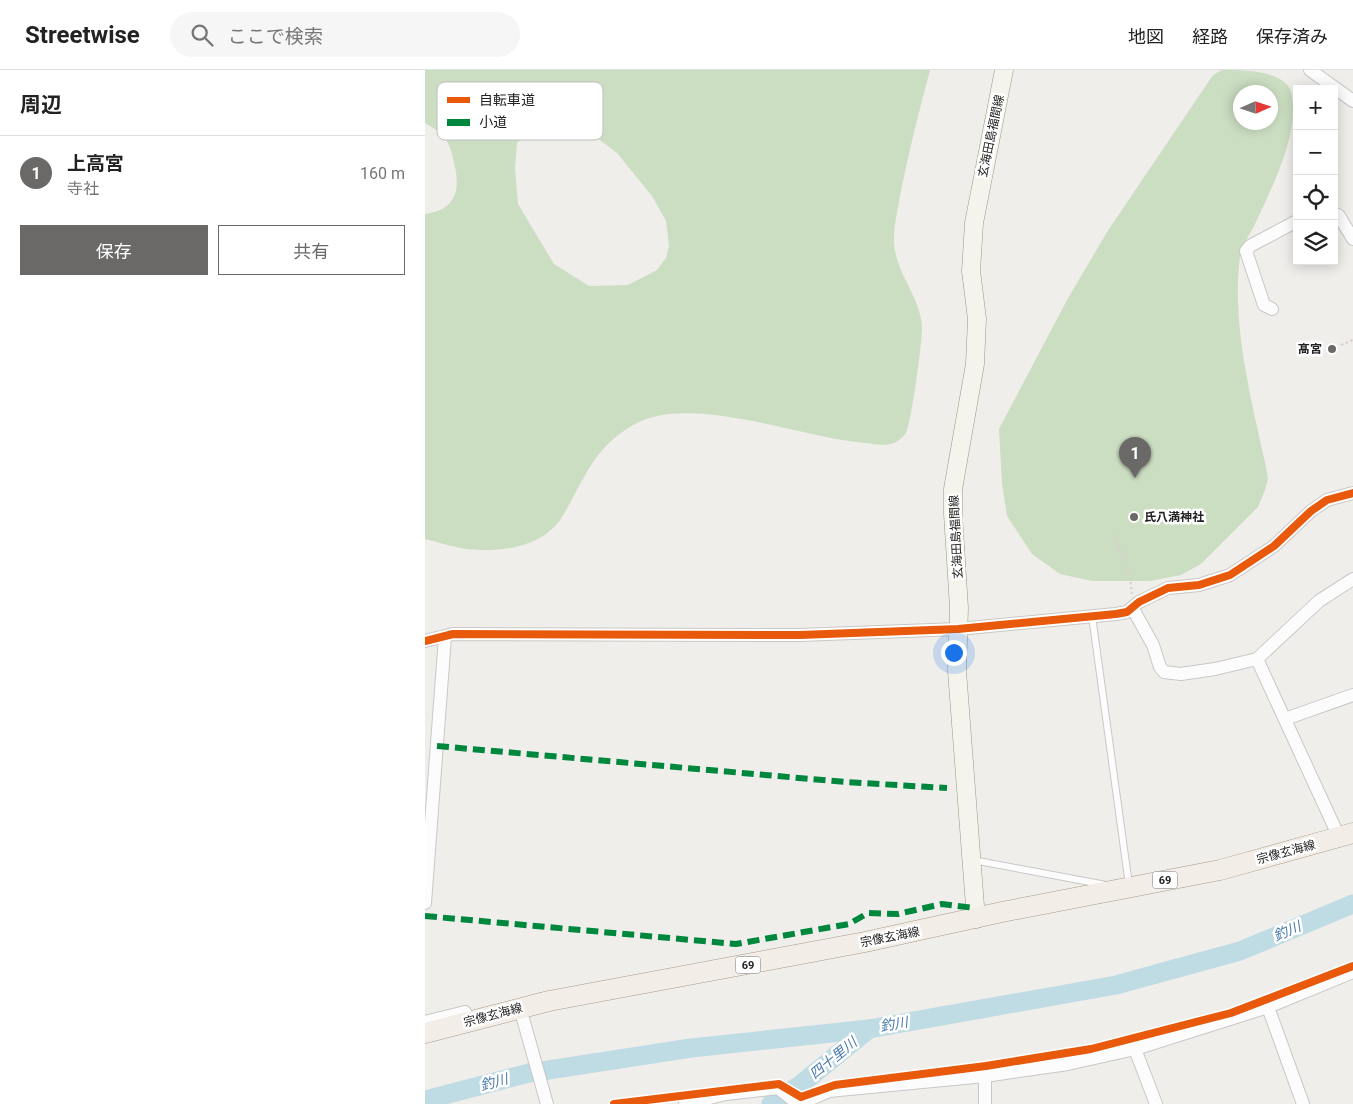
<!DOCTYPE html>
<html lang="ja">
<meta charset="utf-8">
<style>
:root{--surface:#fff;--page:#f6f6f6;--text:#222;--muted:#767676;--line:#e0e0e0;--accent:#6a6968}
body{margin:0;font-family:Roboto,"Noto Sans JP",sans-serif;background:var(--page);color:var(--text)}
.controls{position:absolute;right:15px;top:15px;display:grid;overflow:hidden;border-radius:0px;box-shadow:0 2px 12px #0003}
.controls button{width:45px;height:45px;display:grid;place-items:center;padding:0;border:0;border-bottom:1px solid var(--line);background:var(--surface);color:var(--text);font:25px sans-serif}
.compass{position:absolute;left:808px;top:15px;width:45px;height:45px;border-radius:50%;background:var(--surface);box-shadow:0 2px 12px #0003;rotate:87deg}
.you{position:absolute;left:528px;top:582px;width:18px;height:18px;margin:-12px;border:4px solid #fff;border-radius:50%;background:#1a73e8;box-shadow:0 0 0 8px #1a73e833}
.badge{display:grid;place-items:center;width:32px;height:32px;border-radius:50%;background:var(--accent);color:#fff;font-size:16px;font-weight:700}
.pin{position:absolute;translate:-50% -41px;filter:drop-shadow(0 1px 2px #0008)}
.pin::after{content:'';position:absolute;top:26px;width:18px;height:15px;background:inherit;clip-path:polygon(0 0,100% 0,50% 100%)}
.list{margin:0;padding:0;list-style:none}
h2{display:flex;justify-content:space-between;align-items:center;height:65px;margin:0;padding:0 20px;font-size:21px}
h2 small{font-size:16px;font-weight:400;color:var(--muted)}
.list li{display:grid;grid-template-columns:32px 1fr auto;gap:15px;align-items:center;box-sizing:border-box;height:75px;padding:0 20px;border-top:1px solid var(--line)}
.list b{display:block;font-size:19px;white-space:nowrap}
.list p{margin:0;font-size:16px;white-space:nowrap;color:var(--muted)}
.list em{font-size:16px;font-style:normal;color:var(--muted)}
.actions{display:flex;gap:10px;padding:15px 20px}
.actions a{flex:1;padding:11px 0;border:1px solid var(--accent);border-radius:0px;text-align:center;font-size:18px;color:var(--accent)}
.actions .main{background:var(--accent);color:#fff}
.icon{flex:none;width:28px;height:28px;fill:none;stroke:currentColor;stroke-width:2;stroke-linecap:round;stroke-linejoin:round}
.map{position:relative;flex:none;width:928px;height:1034px;overflow:hidden}
header{display:flex;align-items:center;gap:30px;box-sizing:border-box;height:70px;padding:0 25px;background:var(--surface);border-bottom:1px solid var(--line)}
header strong{font-size:24px}
nav{display:flex;gap:28px;margin-inline-start:auto;font-size:18px}
.search{width:350px;height:45px;background:var(--page);display:flex;align-items:center;gap:12px;box-sizing:border-box;padding:0 18px;border-radius:28px;color:var(--muted);font-size:19px}
main{display:flex}
aside{flex:1;background:var(--surface)}
.map>svg:first-child{display:block}
.forest{fill:#cbdec1;fill-rule:evenodd}
.lines{fill:none;stroke-linecap:round;stroke-linejoin:round}
.river{stroke:#bfdbe3;stroke-width:19}
.lane-casing{stroke:#c9c8c7;stroke-width:8}
.street-casing{stroke:#c9c8c7;stroke-width:14}
.secondary-casing{stroke:#999a82;stroke-width:19}
.primary-casing{stroke:#a79c86;stroke-width:21}
.path{stroke:#dccecd;stroke-width:2;stroke-dasharray:2.5 2.5;stroke-linecap:butt}
.lane{stroke:#fdfcfc;stroke-width:6}
.street{stroke:#fdfcfc;stroke-width:12}
.secondary{stroke:#f4f4ed;stroke-width:18}
.primary{stroke:#f3ede7;stroke-width:20}
.quiet{stroke:#00873e;stroke-width:6;stroke-dasharray:12 6;stroke-linecap:butt}
.cycleway-casing{stroke:#fff;stroke-width:11}
.cycleway{stroke:#e8590c;stroke-width:8}
.poi-dot{fill:#6a6968;stroke:#fff;stroke-width:2}
.labels{text-anchor:middle;stroke-width:5;stroke-linejoin:round;paint-order:stroke}
.shield{fill:#fff;stroke:#646464;stroke-width:1}
.shield-label{font-size:11px;font-weight:bold;fill:#222}
.street-label{font-size:12px;fill:#222;stroke:#fff}
.poi-label{font-size:12px;font-weight:bold;fill:#222;stroke:#fff;text-anchor:end}
.water-label{font-size:14px;font-style:italic;fill:#4a7aab;stroke:#fff}
.key{fill:#fff;stroke:#bdbdbd;stroke-width:1}
.key-label{font-size:14px;fill:#222}
</style>
<header>
<strong>Streetwise</strong>
<div class="search"><svg class="icon" aria-label="search" viewBox="0 0 24 24"><circle cx="10" cy="10" r="6"/><path d="M15 15l6 6"/></svg>ここで検索</div>
<nav><a>地図</a><a>経路</a><a>保存済み</a></nav>
</header>
<main>
<aside>
<h2>周辺<small></small></h2>
<ul class="list">
<li><span class="badge">1</span><div><b>上高宮</b><p>寺社</p></div><em>160 m</em></li>
</ul>
<div class="actions"><a class="main">保存</a><a>共有</a></div>
</aside>
<div class="map">
<svg width="928" height="1034" viewBox="0 0 928 1034">
<rect width="100%" height="100%" fill="#f0eeeb"/>
<g class="forest">
<path d="M0,0h505c-11,42 -22,84 -30,126 -2,14 -6,28 -6,42 -1,32 25,56 28,87 1,13 -10,93 -15,105 -2,6 -8,11 -13,13 -11,4 -25,0 -37,-1 -60,-6 -167,-48 -222,-18 -43,24 -50,55 -73,93 -19,31 -64,36 -96,32 -14,-2 -28,-7 -41,-10v-325c31,-4 36,-24 29,-51 -2,-9 -4,-19 -10,-26 -4,-6 -13,-10 -19,-14zM158,61l10,4 24,18 35,43 14,25 3,25 -3,12 -9,12 -29,15 -39,1 -35,-22 -36,-60 -3,-36 2,-25c16,-14 46,-11 66,-12z"/>
<path d="M797,0c22,0 62,0 69,22 10,40 -19,95 -35,130 -5,11 -15,23 -16,35 -9,67 12,145 26,210l2,12 -3,11 -7,17 -57,57 -20,11 -31,6h-58l-32,-7 -28,-20 -25,-38 -5,-32 -3,-55 68,-129 40,-68 106,-157zM816,22h30v30h-30z"/>
</g>
<g class="lines">
<g class="river">
<path d="M0,1030l104,-27 162,-25 178,-19 247,-44 124,-34 113,-47"/>
<path d="M346,1034l29,-19 69,-56"/>
</g>
<defs>
<g id="lane">
<path d="M667,546l37,269"/>
<path d="M548,790l133,25"/>
</g>
<g id="street">
<path d="M885,0l43,31"/>
<path d="M909,143l5,3 14,23"/>
<path d="M847,239l-8,-4 -18,-54 4,-5 47,-25"/>
<path d="M708,539l20,36 7,22 4,5 17,2 34,-5 42,-10 62,-58 34,-22"/>
<path d="M0,571l28,-7 347,1 158,-6 158,-15 11,-2 12,-10 29,-14 31,-3 31,-10 44,-29 37,-35 16,-11 26,-7"/>
<path d="M832,589l82,178"/>
<path d="M860,649l68,-24"/>
<path d="M0,833l20,-266"/>
<path d="M843,937l35,97"/>
<path d="M95,938l27,96"/>
<path d="M0,952l40,-10 3,9"/>
<path d="M710,979l21,55"/>
<path d="M260,1034l41,-10 52,-6 20,16"/>
<path d="M375,1034l29,-13 156,-15 83,-12 67,-15 133,-42 85,-35"/>
<path d="M560,1034v-28"/>
</g>
<path id="secondary" d="M551,849l-19,-248 2,-63 -6,-94v-25l22,-125 2,-45 -6,-48 3,-48 30,-153"/>
<path id="primary" d="M0,963l124,-32 316,-59 137,-30 218,-42 133,-37"/>
</defs>
<use href="#lane" class="lane-casing"/>
<use href="#street" class="street-casing"/>
<use href="#secondary" class="secondary-casing"/>
<use href="#primary" class="primary-casing"/>
<g class="path">
<path d="M916,275l12,-5"/>
<path d="M689,465l16,42 2,17"/>
</g>
<use href="#lane" class="lane"/>
<use href="#street" class="street"/>
<use href="#secondary" class="secondary"/>
<use href="#primary" class="primary"/>
<g class="quiet">
<path d="M12,676l408,36 102,6"/>
<path d="M0,846l311,28 113,-20 19,-11 30,1 44,-10 33,4"/>
</g>
<defs>
<g id="cycleway">
<path d="M0,571l28,-7 347,1 158,-6 158,-15 11,-2 12,-10 29,-14 31,-3 31,-10 44,-29 37,-35 16,-11 26,-7"/>
<path d="M189,1034l165,-20 22,13 34,-12 151,-19 105,-17 140,-36 122,-47"/>
</g>
</defs>
<use href="#cycleway" class="cycleway-casing"/>
<use href="#cycleway" class="cycleway"/>
</g>
<g class="poi-dot">
<circle cx="907" cy="279" r="5"/>
<circle cx="709" cy="447" r="5"/>
</g>
<g class="labels">
<g class="shield">
<rect x="727.5" y="801.5" width="25" height="17" rx="4"/>
<rect x="310.5" y="886.5" width="25" height="17" rx="4"/>
</g>
<g class="shield-label">
<text x="740" y="814">69</text>
<text x="323" y="899">69</text>
</g>
<g class="street-label">
<text transform="translate(566 66) rotate(-78)" y="4">玄海田島福間線</text>
<text transform="translate(531 467) rotate(-93)" y="4">玄海田島福間線</text>
<text transform="translate(861 782) rotate(-15)" y="4">宗像玄海線</text>
<text transform="translate(465 867) rotate(-11)" y="4">宗像玄海線</text>
<text transform="translate(68 945) rotate(-15)" y="4">宗像玄海線</text>
</g>
<g class="poi-label">
<text x="897" y="283">髙宮</text>
<text x="719" y="451" text-anchor="start">氏八満神社</text>
</g>
<g class="water-label">
<text transform="translate(862 861) rotate(-23)" y="5">釣川</text>
<text transform="translate(469 954) rotate(-10)" y="5">釣川</text>
<text transform="translate(408 988) rotate(-39)" y="5">四十里川</text>
<text transform="translate(69 1012) rotate(-15)" y="5">釣川</text>
</g>
</g>
<rect x="12" y="12" width="166" height="58" rx="8" class="key"/>
<rect x="22" y="27" width="23" height="6" fill="#e8590c"/>
<rect x="22" y="49" width="23" height="7" fill="#00873e"/>
<g class="key-label">
<text x="54" y="35">自転車道</text>
<text x="54" y="57">小道</text>
</g>
</svg>
<div class="controls">
<button>+</button>
<button>−</button>
<button><svg class="icon" aria-label="locate" viewBox="0 0 24 24"><circle cx="12" cy="12" r="6"/><path d="M12 2v4M12 18v4M2 12h4M18 12h4"/></svg></button>
<button><svg class="icon" aria-label="layers" viewBox="0 0 24 24"><path d="M12 4l9 5-9 5-9-5zM3 14l9 5 9-5"/></svg></button>
</div>
<svg class="compass" viewBox="-18 -18 36 36"><path d="M0-13l5 13h-10z" fill="#e53935"/><path d="M0 13l5-13h-10z" fill="#767676"/></svg>
<div class="you"></div>
<div class="pin badge" style="left:710px;top:408px">1</div>
</div>
</main>
